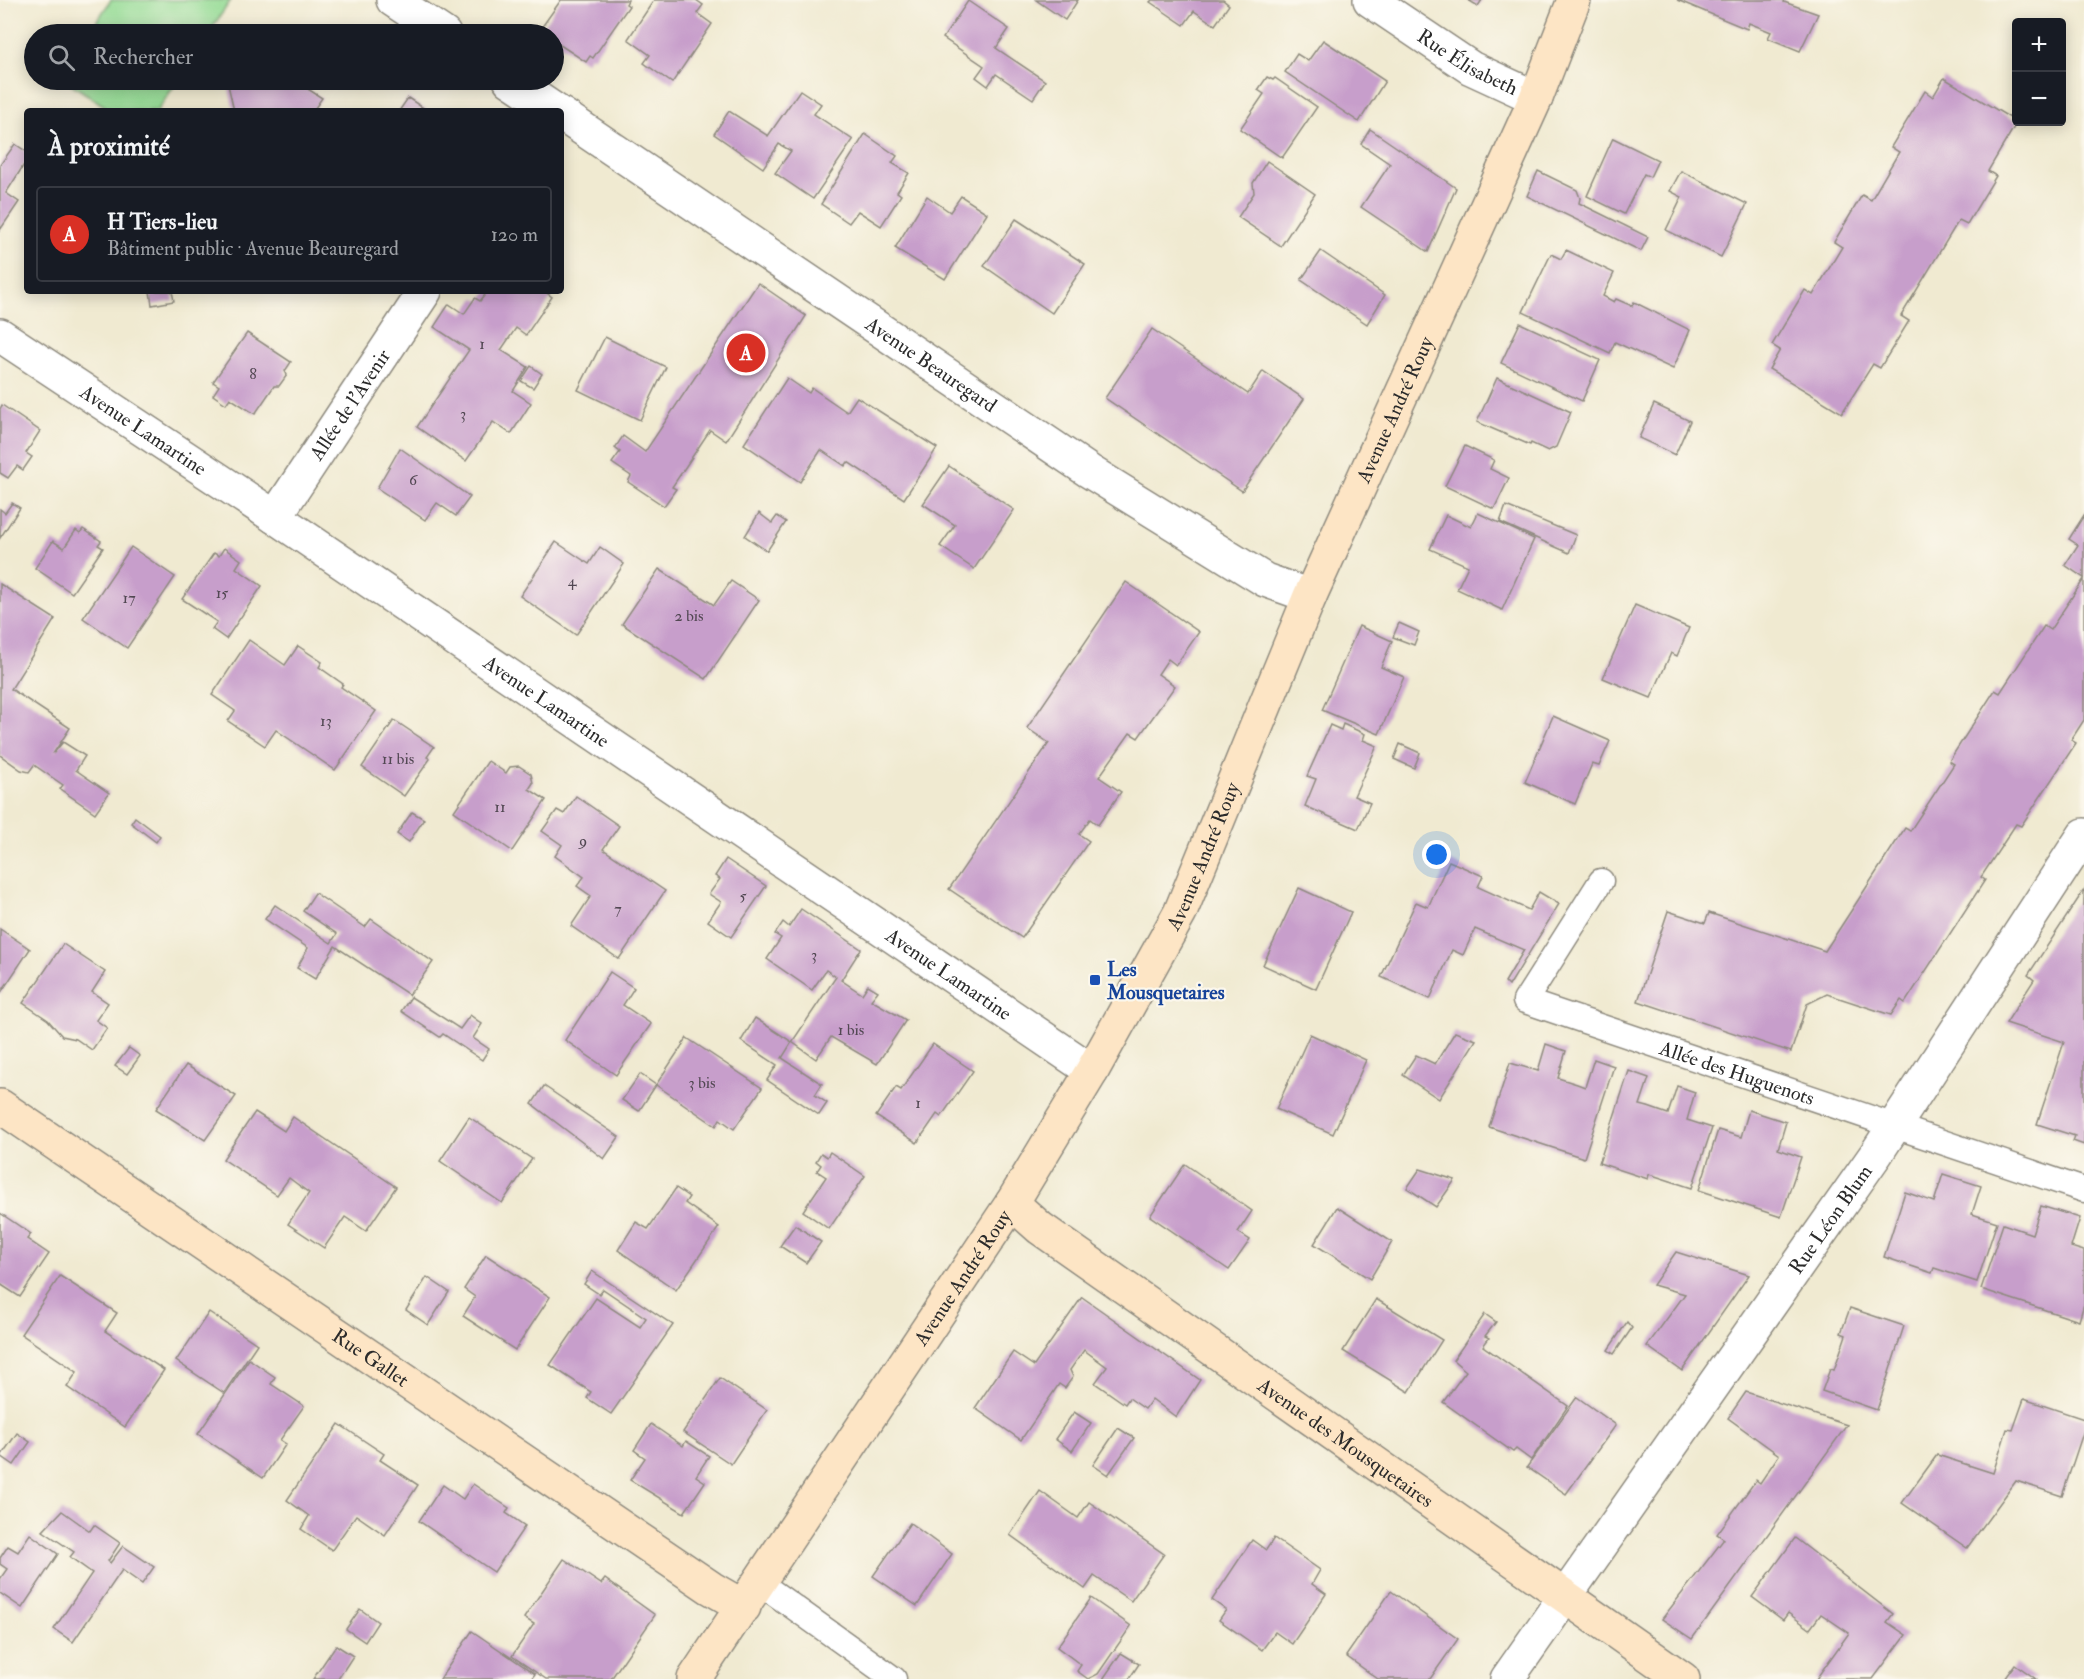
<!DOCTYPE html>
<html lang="fr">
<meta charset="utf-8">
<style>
:root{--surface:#171b24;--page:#242831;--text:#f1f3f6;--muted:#9ea1a6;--line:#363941;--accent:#d93025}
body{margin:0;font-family:"IM FELL Double Pica",serif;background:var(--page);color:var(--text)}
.controls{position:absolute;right:18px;top:18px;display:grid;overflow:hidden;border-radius:6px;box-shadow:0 3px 15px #0003}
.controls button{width:54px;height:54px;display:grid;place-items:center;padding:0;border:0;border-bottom:2px solid var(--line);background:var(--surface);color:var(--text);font:30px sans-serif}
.you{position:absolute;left:1437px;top:855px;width:21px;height:21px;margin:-15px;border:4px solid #fff;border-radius:50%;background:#1a73e8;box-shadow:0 0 0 9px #1a73e833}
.badge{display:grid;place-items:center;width:39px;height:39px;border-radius:50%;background:var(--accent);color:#fff;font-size:20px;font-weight:700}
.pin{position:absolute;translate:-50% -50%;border:3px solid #fff;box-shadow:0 2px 6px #0006}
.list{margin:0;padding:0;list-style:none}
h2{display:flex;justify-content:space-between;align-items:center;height:78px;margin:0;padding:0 24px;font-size:26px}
h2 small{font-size:20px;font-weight:400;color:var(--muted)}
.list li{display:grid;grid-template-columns:39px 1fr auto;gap:18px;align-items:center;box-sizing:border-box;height:96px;margin:0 12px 12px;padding:0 12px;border:2px solid var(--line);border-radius:6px}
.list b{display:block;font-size:22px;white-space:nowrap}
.list p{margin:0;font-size:20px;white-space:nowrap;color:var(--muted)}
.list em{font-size:20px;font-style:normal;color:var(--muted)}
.icon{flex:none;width:33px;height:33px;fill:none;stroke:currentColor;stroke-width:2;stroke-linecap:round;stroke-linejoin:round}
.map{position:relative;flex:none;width:2084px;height:1679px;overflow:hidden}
.search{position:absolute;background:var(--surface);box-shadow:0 3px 15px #0003;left:24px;top:24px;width:540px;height:66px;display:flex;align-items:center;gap:15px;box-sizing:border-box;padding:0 21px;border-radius:33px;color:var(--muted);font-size:22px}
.panel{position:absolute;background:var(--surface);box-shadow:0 3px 15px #0003;left:24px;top:108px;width:540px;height:186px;border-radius:6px}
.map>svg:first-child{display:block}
.green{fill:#95db95;stroke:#608360;stroke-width:1.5}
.building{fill:#c79ecb}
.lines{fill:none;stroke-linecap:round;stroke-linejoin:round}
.lane-casing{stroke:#8e8a7e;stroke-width:27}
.street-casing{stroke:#8e8a7e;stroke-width:36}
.secondary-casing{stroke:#8e8a7e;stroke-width:36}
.lane{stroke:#fff;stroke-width:24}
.street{stroke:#fff;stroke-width:33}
.secondary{stroke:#fde5c5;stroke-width:33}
.transit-dot{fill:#1a4fb4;stroke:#fbf7ec;stroke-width:2}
.labels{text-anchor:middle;stroke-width:4.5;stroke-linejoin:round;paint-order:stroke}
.number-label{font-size:16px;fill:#524853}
.street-label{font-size:20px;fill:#2b2b2b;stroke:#fbf7ec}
.transit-label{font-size:20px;font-weight:bold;fill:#164399;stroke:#fbf7ec;text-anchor:start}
</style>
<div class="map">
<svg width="2084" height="1679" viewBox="0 0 2084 1679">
<rect width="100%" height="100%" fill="#fbf7ec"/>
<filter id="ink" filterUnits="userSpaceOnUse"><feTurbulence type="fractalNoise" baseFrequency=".0167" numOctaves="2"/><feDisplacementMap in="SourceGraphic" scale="12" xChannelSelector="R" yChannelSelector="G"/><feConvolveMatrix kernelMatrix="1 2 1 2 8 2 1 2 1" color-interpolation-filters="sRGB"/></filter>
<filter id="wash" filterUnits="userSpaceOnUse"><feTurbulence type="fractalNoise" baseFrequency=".008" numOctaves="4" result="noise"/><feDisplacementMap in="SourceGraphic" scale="24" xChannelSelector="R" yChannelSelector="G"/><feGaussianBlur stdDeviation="1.35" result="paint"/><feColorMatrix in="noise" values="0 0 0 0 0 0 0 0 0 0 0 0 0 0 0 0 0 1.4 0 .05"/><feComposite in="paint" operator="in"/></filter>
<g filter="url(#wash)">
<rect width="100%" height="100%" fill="#f0ead1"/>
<g class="green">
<path d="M111,0h120l-23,34h-120z"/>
<path d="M65,80h113l-21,31h-45z"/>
</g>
<g id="blocks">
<g class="building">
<path d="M561,0h67l-2,4 3,2 -36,52 -3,-2 -4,6 -32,-21v-7h-10l-5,-3z"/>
<path d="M654,0h42l7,5 -6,8 15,11 -40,59 -28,-20 6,-8 -22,-16z"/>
<path d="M1036,0h42l-13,20z"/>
<path d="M1152,0h71l6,5 -14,20 -21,-14 -10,14 -34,-23z"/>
<path d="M1468,0h14l-4,6z"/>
<path d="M1677,0h108l-1,2 34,12 -18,37 -32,-13 3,-6 -22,-9 -2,6z"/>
<path d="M968,1l41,28 -13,19 49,33 -12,18 -37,-25 -8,12 -12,-9 8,-11 -41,-28z"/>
<path d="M1323,40l62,41 -26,41 -74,-50 12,-18 11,7z"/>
<path d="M1267,77l6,3 2,-2 42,29 -35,51 -42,-29 24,-35 -6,-4z"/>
<path d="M1944,78l73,44 -29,49 8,5 -29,48 -8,-4 -58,96 8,5 -29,47 -7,-4 -31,49 -73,-44 11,-19 -8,-5 33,-55 8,5 29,-48 -8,-5 28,-47 9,5 28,-48 -8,-5 34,-56 8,6z"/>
<path d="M227,80h67l28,18 -9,13h-79z"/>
<path d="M800,90l21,14 -7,10 39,26 -40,59 -38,-26 16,-22 -12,-7 -16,24 -49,-34 15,-23 39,25z"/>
<path d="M408,98l20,13h-29z"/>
<path d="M1370,129l86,59 -28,64 -67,-45 29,-43 -29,-20z"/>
<path d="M865,134l32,22 -5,7 17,10 -12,19 4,3 -20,31 -23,-15 -9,12 -28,-19z"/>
<path d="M1613,138l45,22 -8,17 -6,-3 -20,40 -37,-18z"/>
<path d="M15,144l12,8v8l-21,33 13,9 -19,28v-65z"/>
<path d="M1267,161l48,33 -34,52 -43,-29 16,-24 -1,-10z"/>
<path d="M1538,171l39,19 3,8 -1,5 69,34 -7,14 -114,-55z"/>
<path d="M1681,171l66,33 -26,53 -55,-27 16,-33 -12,-6z"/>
<path d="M927,196l23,16 11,-16 26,17 -42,66 -50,-31z"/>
<path d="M1016,219l69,45 -33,49 -68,-47z"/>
<path d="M1566,250l48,23 -11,23 11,6 2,-3 16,7 2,-4 56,28 -17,39 -58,-27 -5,11 -87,-41 28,-58 10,5z"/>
<path d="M1321,251l64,44 -18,29 -66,-44z"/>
<path d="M758,283l48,33 -80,125 -16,-11 -38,57 4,2 -12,17 -36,-24 3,-6 -19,-13 8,-11 -5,-4 8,-12 22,16z"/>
<path d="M150,291h22l2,10 -22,4z"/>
<path d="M488,291h56l8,6 -26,38 -10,-7 -15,22 27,17 -15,24 18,12 -20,31 -18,-12 -27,39 -49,-34 52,-77 -35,-23 15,-23 15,10 11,-16 5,3z"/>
<path d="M1520,323l80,37 -18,41 -81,-38z"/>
<path d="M1152,329l96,65 15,-23 41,28 -62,92 -137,-93z"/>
<path d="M247,333l44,29 -6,9 2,4 -8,11h-5l-19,28 -25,-16 -4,6 -13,-9 6,-9 -6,-4z"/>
<path d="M605,337l61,30 -26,53 -62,-30z"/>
<path d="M531,366l11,8 -9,14 -12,-7z"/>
<path d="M787,378l22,15 3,-5 35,24 10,-15 80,51 -33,51 -56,-37 -3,4 -24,-16 -21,32 -56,-38z"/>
<path d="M1497,378l74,34 -15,35 -8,4 -17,-8 -1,2 -53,-23z"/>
<path d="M1654,404l36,17 -15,34 -36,-17z"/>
<path d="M2,405l38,26 -14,22 6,4 -9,13 -6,-4 -9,12 -8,-5v-64z"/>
<path d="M1465,446l29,14 -4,9 19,9 -15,31 -49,-23z"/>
<path d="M400,448l70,49 -14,19 -19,-13 -12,17 -48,-32z"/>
<path d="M949,466l65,44 -40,59 -34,-23 15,-21 -32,-21z"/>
<path d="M12,503l8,5 -20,30v-29l5,4z"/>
<path d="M1506,506l70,29 -7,18 -69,-31z"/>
<path d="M759,513l13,10 5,-7 9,6 -19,29 -22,-15z"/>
<path d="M1478,513l56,26 -32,71 -45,-21 11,-23 -38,-17 16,-34 25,12z"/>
<path d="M2084,515v63l-19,-13 13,-20 -9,-6z"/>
<path d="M83,529l18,12 -3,4 5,3 -31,45 -37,-25 18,-27 11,7 12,-18 4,3z"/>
<path d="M556,542l33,22 11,-17 24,17 -48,71 -56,-39z"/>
<path d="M131,547l44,30 -48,71 -44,-30z"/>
<path d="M224,548l17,12 -5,8 26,18 -36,53 -14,-10 5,-7 -35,-23 32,-46 5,3z"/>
<path d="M659,569l55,36 17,-24 28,19 -53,79 -84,-55z"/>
<path d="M2084,579v141l-13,20 5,3 -55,83 -5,-2 -35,53 4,3 -80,123 -4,-3 -10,15 -64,-21 -20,10 -16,48 -153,-51 30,-90 37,12 4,-10 116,38 80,-123 5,3 44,-67 -5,-3 46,-71 5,3 44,-67 6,4z"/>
<path d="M1126,582l73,50 -23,33 -8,-6 -10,15 17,12 -37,52 -8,-5 -31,44 22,15 -23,33 -8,-6 -11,15 10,7 -67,97 -73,-49 100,-146 -22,-15z"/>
<path d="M0,584l55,35 -44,70 59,39 -17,26 10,-12 22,14 -9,14 33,23 -14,20 -35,-24 3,-4 -29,-20 -5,7 -8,-2 -21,-15z"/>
<path d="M1635,605l54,23 -12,28 -6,-3 -20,45 -48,-20z"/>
<path d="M1399,623l20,9 -5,13 -21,-8z"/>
<path d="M1359,626l33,15 -11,26 23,10 -25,57 -57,-24z"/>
<path d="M249,640l36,25 13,-19 24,16 -3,5 24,17 -2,3 35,24 -41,59 -59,-40 -11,16 -37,-25 7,-10 -23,-16z"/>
<path d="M1553,716l57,25 -11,25 -7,-2 -17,40 -50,-22z"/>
<path d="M394,720l40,27 -7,10 3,2 -26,37 -42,-29z"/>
<path d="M1343,724l22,10 -2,6 14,6 -23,50 16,7 -12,26 -53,-23 11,-27 -9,-3 23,-51 11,5z"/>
<path d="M1400,744l20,9 -6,15 -20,-9z"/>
<path d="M488,761l18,12 4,-6 9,-1 12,8 2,9 -4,6 17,11 -34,51 -58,-40z"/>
<path d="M576,796l43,30 -16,23 62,42 -46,68 -48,-33 20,-30 -14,-10 7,-9 -29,-21 7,-11 -20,-14 15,-21 7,4z"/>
<path d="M412,812l12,7 -15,23 -12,-8z"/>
<path d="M135,817l25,19 -4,6 -25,-19z"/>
<path d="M726,859l40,27 -35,51 -23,-16 13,-19 -12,-8 11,-15 -5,-3z"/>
<path d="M1449,861l34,15 -5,11 51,23 10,-18 20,12 -50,82 -4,-4 19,-32 -49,-21 -12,26 -11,-5 -22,49 -49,-22 35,-75 12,5z"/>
<path d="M1299,888l52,24 -35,77 -53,-24z"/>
<path d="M2084,890v255l-11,-4 2,-5 -38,-12 27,-82 -58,-19 28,-43 -6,-5z"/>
<path d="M315,893l50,34 6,-8 62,43 -24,33 -74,-49 -20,33 -18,-11 11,-20 -43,-29 10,-14 56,38 6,-9 -34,-23z"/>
<path d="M801,909l60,40 -20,31 21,14 6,-9 10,6 -7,9 35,20 -29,44 -46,-27 -15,22 -24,-17 44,-65 -10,-7 -14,20 -45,-31 14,-21 -6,-4 8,-12 6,5z"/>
<path d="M0,929l30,20 -30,45z"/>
<path d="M63,944l42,28 -13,20 16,11 -12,17 11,8 -15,22 -16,-11 -14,-3 -14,-16 -25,-17z"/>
<path d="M610,972l24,16 -11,17 28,19 -35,51 -51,-35z"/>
<path d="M411,997l49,32 10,-14 12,9 -9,14 16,11 -7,11 -39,-26 -3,3 -39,-26z"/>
<path d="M755,1018l37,24 -10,16 40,26 -7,11 12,8 -8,12 -52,-35 10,-15 -36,-24z"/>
<path d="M1455,1032l21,8 -37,59 -36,-24 13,-20 19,9z"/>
<path d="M1310,1034l56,26 -33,74 -57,-25z"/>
<path d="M687,1038l75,50 -28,41 -14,-10 -4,7 -60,-41 -17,26 -17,-11 18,-26 16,11z"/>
<path d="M933,1044l40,27 -32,46 -4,-3 -20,29 -41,-27 20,-29 5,3z"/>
<path d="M1546,1044l20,7 -8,27 19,6 8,3 9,-28 20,7 -30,92 -95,-31 21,-64 28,8z"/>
<path d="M129,1048l11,8 -13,18 -12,-8z"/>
<path d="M186,1065l50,31 -31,44 -49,-31z"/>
<path d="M1629,1071l20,7 -9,27 8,2 20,7 9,-28 18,6 -8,28 25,8 -20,60 -43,-14 -1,5 -49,-16z"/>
<path d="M544,1086l75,51 -15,22 -72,-55z"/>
<path d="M1749,1110l37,12 -8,27 23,8 -20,60 -82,-27 19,-60 23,7z"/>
<path d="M255,1112l29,19 9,-14 103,70 -30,44 -21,-14 -21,31 -36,-24 21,-31 -20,-15 -12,17 -54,-36z"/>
<path d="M469,1117l63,42 -30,44 -62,-42z"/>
<path d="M830,1152l35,24 -36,53 -26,-18 23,-34 -9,-6 4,-6 -5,-4 5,-8 6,4z"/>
<path d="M1185,1164l67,47 -14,21 12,8 -21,30 -79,-54z"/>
<path d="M1420,1169l35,11 -19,27 -29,-19z"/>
<path d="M1943,1174l38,12 -9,28 25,8 -20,60 -43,-14 -2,5 -48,-16 21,-65 29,10z"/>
<path d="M676,1188l13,9 -4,6 34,24 -43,63 -58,-40 18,-28 12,7z"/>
<path d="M2041,1206l39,12 -9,29 13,4v53l-5,17 -98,-32 22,-65 29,10z"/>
<path d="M1337,1207l55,35 -22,37 -56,-35z"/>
<path d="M0,1213l31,21 -4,5 22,15 -29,43 -20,-13z"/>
<path d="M795,1225l26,17 -15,21 -26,-17z"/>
<path d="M1676,1252l73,23 -67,96 -35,-25 38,-52 -32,-9z"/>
<path d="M486,1255l64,42 -35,53 -52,-34 12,-19 -11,-8z"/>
<path d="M592,1271l81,54 -62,89 -24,-16 4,-6 -41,-27 46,-67 44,29 6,-9 -43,-29 -4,5 -15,-10z"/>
<path d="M60,1276l57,37 -12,18 59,39 -39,57 -58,-40 10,-15 -56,-38z"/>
<path d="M427,1277l22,15 -21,33 -22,-15z"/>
<path d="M1082,1297l118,83 -24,37 -24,-18 -7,10 -16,-11 -4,6 -30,-21 12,-16 -23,-17 -14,20 3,7 -8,11 -6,-4 -38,56 -46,-32 38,-56 21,14z"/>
<path d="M1376,1299l66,41 -33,52 -66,-41z"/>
<path d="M1850,1308l54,18 -27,84 -55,-19 8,-22 4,1 12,-35 -5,-2z"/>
<path d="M209,1312l48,32 -33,49 -48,-32z"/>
<path d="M1485,1314l11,8 -11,14 4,2 -6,8 85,60 -37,54 -15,-11 -3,3 -70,-50 23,-31 -13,-11z"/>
<path d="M1627,1322l5,6 -18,26 -6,-4z"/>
<path d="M249,1359l26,18 -4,7 33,22 -24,34 6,4 -23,34 -65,-44z"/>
<path d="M720,1378l47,32 -36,54 -48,-32z"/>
<path d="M1746,1392l101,33 -155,214 -30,-20 62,-80 -7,-5 39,-54 4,3 19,-28 -51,-37z"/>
<path d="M1577,1397l39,28 -50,69 -39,-27z"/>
<path d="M2024,1399l60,20v11l-22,66 -46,-15 -49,67 -65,-45 35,-48 56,18 14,-44 6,1z"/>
<path d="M1074,1412l17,11 -19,28 -17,-12z"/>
<path d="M339,1424l45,30 -4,6 38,25 -33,50 -29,-20 -24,35 -31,-21 8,-13 -22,-16z"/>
<path d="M651,1424l32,22 3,-5 23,15 -13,20 9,6 -21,31 -54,-33 15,-22 -11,-8z"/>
<path d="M1118,1428l16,10 -26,37 -15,-10z"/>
<path d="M17,1433l13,9 -16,23 -13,-9z"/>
<path d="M473,1484l36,24 -3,5 19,13 -31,46 -75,-51 24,-36 20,14z"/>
<path d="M1040,1491l38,27 11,-16 75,52 -33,47 -37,-25 -9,13 -75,-54z"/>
<path d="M62,1511l28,20 4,-6 26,18 -12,18 2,2 13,-17 31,21 -12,17 -20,-14 -49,72 -19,-13 38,-56 -22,-16 4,-5 -31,-21z"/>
<path d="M910,1523l42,31 -35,52 -44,-30z"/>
<path d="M30,1534l28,20 -36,54 -22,-15v-14l7,-10 -7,-5v-6l8,-12 10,6z"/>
<path d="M1274,1538l46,32 -8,14 14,10 -34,50 -17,-12 -13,18 -43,-30 7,-10 -14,-10 40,-60 14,10z"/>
<path d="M1795,1538l98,76 -6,8 19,13 -33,44h-57l33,-46 -28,-19 -11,15 -22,-16 -5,7 -31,-23z"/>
<path d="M564,1559l37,25 4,-5 50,36 -44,64h-65l-34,-23 22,-32 -10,-6z"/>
<path d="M1391,1591l67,48 -28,40h-52l-32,-23z"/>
<path d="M1091,1598l40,28 -33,48 -10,5 -11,-8 4,-6 -24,-18z"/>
<path d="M360,1609l18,13 -13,20 -19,-13z"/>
<path d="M472,1631l63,43 -4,5h-91z"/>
<path d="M336,1645l17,11 -15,23h-25z"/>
<path d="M1121,1653l18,11 -10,15h-26z"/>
<path d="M2015,1664l21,15h-32z"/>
</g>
</g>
</g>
<g filter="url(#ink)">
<use href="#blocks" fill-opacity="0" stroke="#8e8a7e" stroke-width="1.5"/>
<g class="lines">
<defs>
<g id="lane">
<path id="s1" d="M1601,881l-76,120 559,189"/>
<path d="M760,1583l134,96"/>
</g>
<g id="street">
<path d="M393,0l51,34"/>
<path id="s2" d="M1370,0l101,68 65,30"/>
<path d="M510,80l46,31"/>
<path id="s3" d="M561,114l528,357 176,109 45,16"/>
<path id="s4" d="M0,335l275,182 817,554"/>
<path id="s5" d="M275,517l150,-226"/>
<path id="s6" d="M1507,1679l369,-525 208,-319"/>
</g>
<g id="secondary">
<path id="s7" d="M0,1106l711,482 33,19"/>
<path id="s8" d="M1012,1203l28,25 643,451"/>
<path id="s9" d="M694,1679l318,-476 80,-132 88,-158 130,-317 226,-498 38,-98"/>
</g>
</defs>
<use href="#lane" class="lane-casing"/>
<use href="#street" class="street-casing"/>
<use href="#secondary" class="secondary-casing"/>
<use href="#lane" class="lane"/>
<use href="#street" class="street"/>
<use href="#secondary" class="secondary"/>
</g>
</g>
<rect class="transit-dot" x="1089" y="974" width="12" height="12" rx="3"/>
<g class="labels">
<g class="number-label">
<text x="482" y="349">1</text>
<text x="253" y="379">8</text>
<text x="463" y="419">3</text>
<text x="413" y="485">6</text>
<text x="572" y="586">4</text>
<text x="222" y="598">15</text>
<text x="129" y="603">17</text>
<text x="689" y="621">2 bis</text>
<text x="326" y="726">13</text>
<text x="398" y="764">11 bis</text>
<text x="500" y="812">11</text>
<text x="583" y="846">9</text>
<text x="743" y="901">5</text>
<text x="618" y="914">7</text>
<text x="814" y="960">3</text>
<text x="851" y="1035">1 bis</text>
<text x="702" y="1088">3 bis</text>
<text x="918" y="1108">1</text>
</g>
<g class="street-label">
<text dy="7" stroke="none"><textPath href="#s2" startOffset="116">Rue Élisabeth</textPath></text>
<text dy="7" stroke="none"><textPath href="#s3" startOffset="447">Avenue Beauregard</textPath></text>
<text dy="7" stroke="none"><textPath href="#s5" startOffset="135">Allée de l'Avenir</textPath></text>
<text dy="7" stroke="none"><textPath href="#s9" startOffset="1455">Avenue André Rouy</textPath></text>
<text dy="7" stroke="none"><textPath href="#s4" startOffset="172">Avenue Lamartine</textPath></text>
<text dy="7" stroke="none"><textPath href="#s4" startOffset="658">Avenue Lamartine</textPath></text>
<text dy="7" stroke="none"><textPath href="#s9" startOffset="969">Avenue André Rouy</textPath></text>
<text dy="7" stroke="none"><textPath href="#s4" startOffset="1144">Avenue Lamartine</textPath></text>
<text dy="7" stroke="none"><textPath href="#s1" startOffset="366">Allée des Huguenots</textPath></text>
<text dy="7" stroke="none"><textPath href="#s6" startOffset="562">Rue Léon Blum</textPath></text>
<text dy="7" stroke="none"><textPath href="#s9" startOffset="483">Avenue André Rouy</textPath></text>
<text dy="7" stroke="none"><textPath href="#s7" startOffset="448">Rue Gallet</textPath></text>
<text dy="7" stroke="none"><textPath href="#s8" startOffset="411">Avenue des Mousquetaires</textPath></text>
</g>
<g class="transit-label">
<text x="1107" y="976">Les<tspan x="1107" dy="23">Mousquetaires</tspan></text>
</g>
</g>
</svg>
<div class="controls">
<button>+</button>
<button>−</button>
</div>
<div class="you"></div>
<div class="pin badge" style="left:746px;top:353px">A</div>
<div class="search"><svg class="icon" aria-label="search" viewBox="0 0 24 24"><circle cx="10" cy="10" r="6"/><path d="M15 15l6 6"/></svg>Rechercher</div>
<section class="panel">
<h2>À proximité<small></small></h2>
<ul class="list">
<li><span class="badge">A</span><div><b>H Tiers-lieu</b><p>Bâtiment public · Avenue Beauregard</p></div><em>120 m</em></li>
</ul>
</section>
</div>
